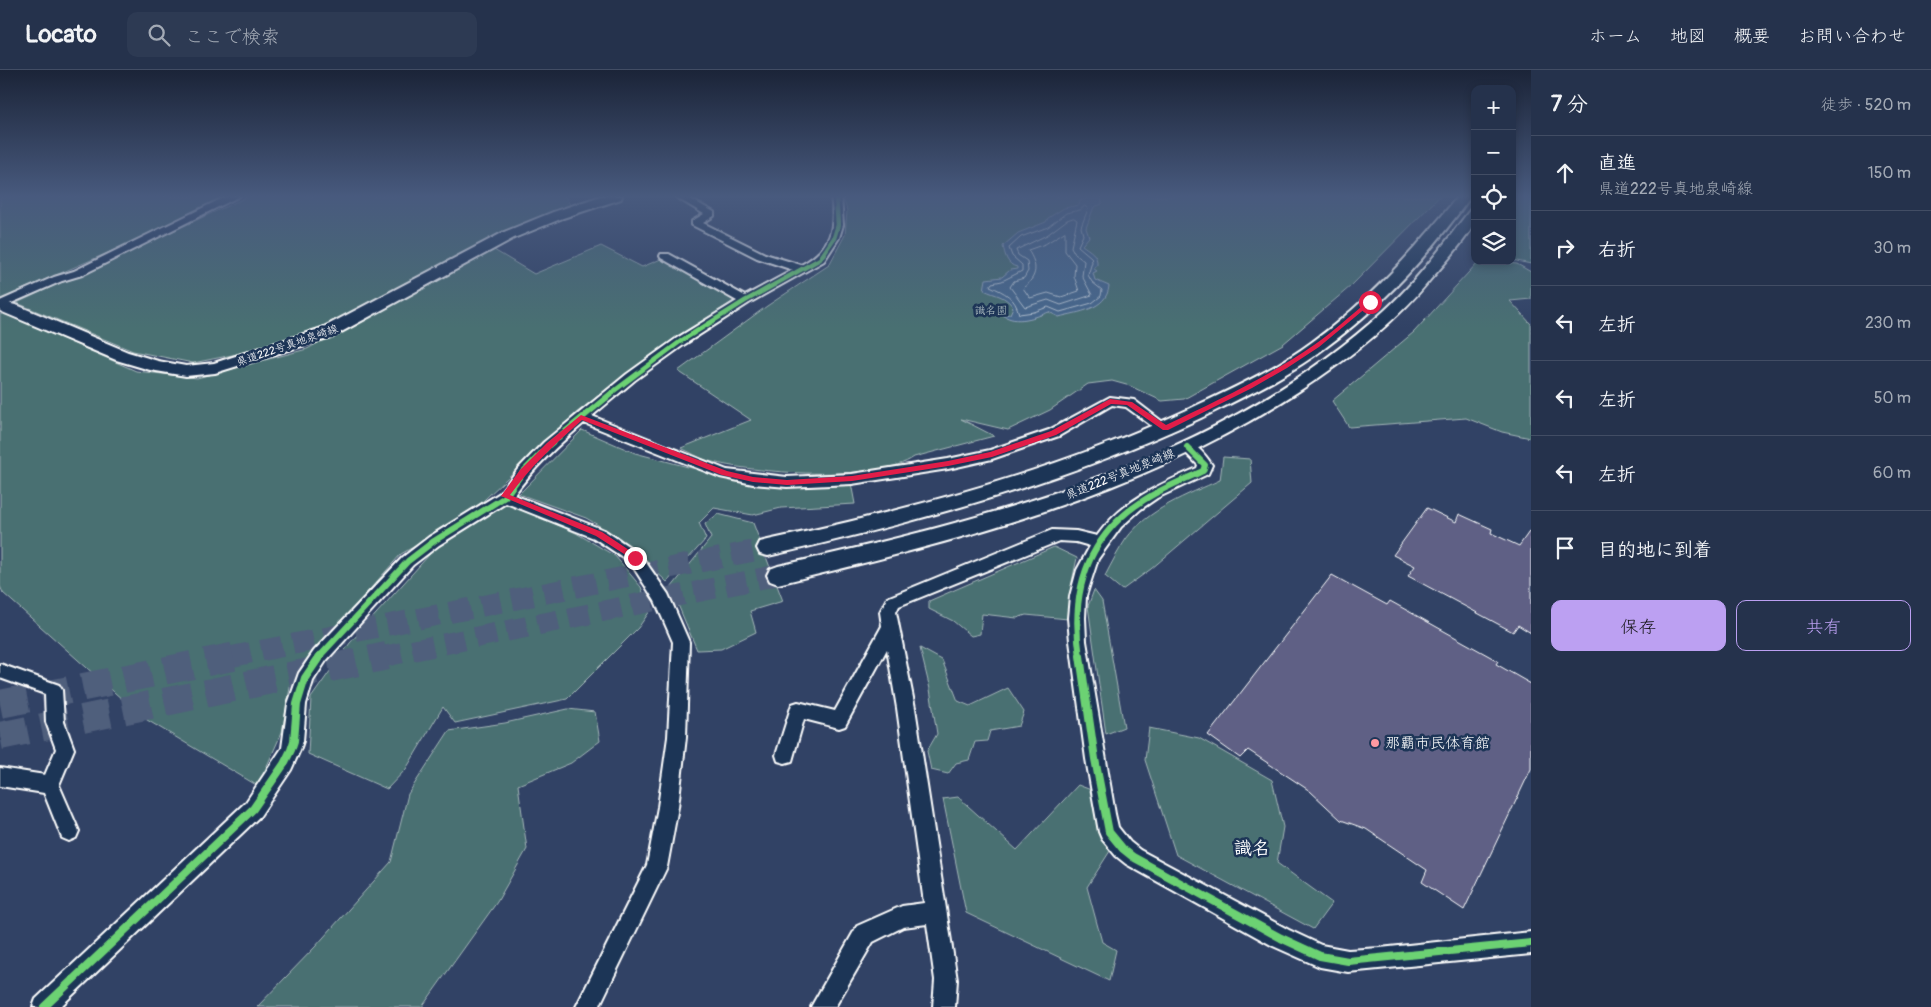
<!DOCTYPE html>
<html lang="ja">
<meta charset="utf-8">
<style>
:root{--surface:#25324c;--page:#2d3a53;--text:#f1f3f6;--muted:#a3aab5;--line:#424d64;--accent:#bca0f2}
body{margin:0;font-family:Pangolin,"Klee One",sans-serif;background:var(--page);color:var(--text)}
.controls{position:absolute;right:15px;top:15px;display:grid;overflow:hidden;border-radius:10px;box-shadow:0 2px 8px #0003}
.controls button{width:45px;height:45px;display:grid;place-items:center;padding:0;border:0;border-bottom:1px solid var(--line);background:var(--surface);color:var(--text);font:25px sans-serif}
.stop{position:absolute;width:15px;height:15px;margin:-11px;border:4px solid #e11d48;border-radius:50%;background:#fff}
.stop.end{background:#e11d48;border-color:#fff;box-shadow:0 1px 5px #0008}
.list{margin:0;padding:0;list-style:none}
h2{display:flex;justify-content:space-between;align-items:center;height:65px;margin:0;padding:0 20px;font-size:21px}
h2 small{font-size:16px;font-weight:400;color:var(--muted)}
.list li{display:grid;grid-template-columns:32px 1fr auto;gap:15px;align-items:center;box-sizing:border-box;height:75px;padding:0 20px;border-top:1px solid var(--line)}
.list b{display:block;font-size:19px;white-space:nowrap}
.list p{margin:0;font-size:16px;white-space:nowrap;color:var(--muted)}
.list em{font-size:16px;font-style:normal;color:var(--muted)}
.actions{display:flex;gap:10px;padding:15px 20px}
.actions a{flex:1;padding:11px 0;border:1px solid var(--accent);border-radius:10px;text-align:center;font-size:18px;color:var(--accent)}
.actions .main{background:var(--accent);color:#111}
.icon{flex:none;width:28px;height:28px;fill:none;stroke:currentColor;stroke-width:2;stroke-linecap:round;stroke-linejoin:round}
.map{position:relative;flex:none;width:1531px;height:937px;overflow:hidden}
header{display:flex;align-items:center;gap:30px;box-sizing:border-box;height:70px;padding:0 25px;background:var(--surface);border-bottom:1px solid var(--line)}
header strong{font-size:24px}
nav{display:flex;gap:28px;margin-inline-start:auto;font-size:18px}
.search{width:350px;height:45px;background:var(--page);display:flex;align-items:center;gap:12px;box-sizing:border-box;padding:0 18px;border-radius:10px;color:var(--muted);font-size:19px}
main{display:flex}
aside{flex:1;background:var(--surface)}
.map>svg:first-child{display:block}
.green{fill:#496f72;stroke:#a4b7b8}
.water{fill:#47688d;stroke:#91a4bb}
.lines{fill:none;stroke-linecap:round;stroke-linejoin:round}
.shore{stroke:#b5c3d1;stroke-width:1}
.building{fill:#5f6185;stroke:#fff}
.secondary-tunnel-far1{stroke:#505e7c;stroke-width:21;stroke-dasharray:21 11;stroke-linecap:butt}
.secondary-tunnel{stroke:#505e7c;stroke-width:28;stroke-dasharray:28 14;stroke-linecap:butt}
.minor-casing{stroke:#fff;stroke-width:4}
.secondary-casing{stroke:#fff;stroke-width:4}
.minor{fill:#1d3557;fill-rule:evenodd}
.secondary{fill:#1d3557;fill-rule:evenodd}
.cycleway-far2-casing{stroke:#1d3557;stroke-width:7}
.cycleway-far1-casing{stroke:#1d3557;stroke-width:9}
.cycleway-casing{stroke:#1d3557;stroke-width:11}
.cycleway-far2{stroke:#6cd273;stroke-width:4.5}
.cycleway-far1{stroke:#6cd273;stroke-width:6}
.cycleway{stroke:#6cd273;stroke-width:8}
.route{fill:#e11d48}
.poi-dot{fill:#ff9aa2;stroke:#1d3557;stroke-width:2}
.labels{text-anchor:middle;stroke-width:5;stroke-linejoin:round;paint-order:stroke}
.far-park-label{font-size:11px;fill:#b6c5c7;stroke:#1d3557}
.far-street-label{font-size:11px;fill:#fff;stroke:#1d3557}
.street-label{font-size:12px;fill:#fff;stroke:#1d3557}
.near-poi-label{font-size:15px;fill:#fff;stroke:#1d3557;text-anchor:start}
.near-quarter-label{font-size:18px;font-weight:bold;fill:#fff;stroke:#1d3557}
</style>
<header>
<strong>Locato</strong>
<div class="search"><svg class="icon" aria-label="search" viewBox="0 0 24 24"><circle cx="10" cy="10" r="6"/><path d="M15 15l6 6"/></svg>ここで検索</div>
<nav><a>ホーム</a><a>地図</a><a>概要</a><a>お問い合わせ</a></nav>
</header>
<main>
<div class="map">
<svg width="1531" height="937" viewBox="0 0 1531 937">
<rect width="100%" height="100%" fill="#314265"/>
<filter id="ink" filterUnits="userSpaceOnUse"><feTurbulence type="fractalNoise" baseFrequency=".02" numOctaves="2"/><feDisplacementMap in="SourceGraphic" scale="10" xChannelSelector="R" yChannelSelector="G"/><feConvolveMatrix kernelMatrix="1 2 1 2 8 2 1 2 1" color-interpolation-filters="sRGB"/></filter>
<g filter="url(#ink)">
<g class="green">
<path d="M227,126l-87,43 -140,60v-102z"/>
<path d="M249,126h316l6,10 -85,35 -154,85 -70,23 -69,14 -60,-12 -116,-48z"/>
<path d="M843,126h597l-89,90 -68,58 -99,55 -22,2 -32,-15 -18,-5 -24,3 -38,26 -42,20 -47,-11 33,17 -80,21c-35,26 -164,16 -205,4 -10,-3 -19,-9 -28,-13l70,-28 -73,-49 89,-65 62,-41 16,-30 2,-24z"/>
<path d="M1517,126h14v68l-19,-4v-57z"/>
<path d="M601,176l41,21 19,-8 74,41 -78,51 -81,62 -109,103 -66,38 -90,102 -20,26 -9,50 -24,54 -116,-69 -139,-124 -3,-7v-272l9,1 127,56 61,7 110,-29 187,-99 40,24z"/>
<path d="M1479,191l38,3 14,8v27l-21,2 21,23v114l-29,-6 -36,-14 -117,9 -17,-26 82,-69z"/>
<path d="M582,360l53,23 72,19 144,11 4,21 -74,4 -28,7 -39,-7 -15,15 7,16 -39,43 -47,-44 -34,-20 -67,-24z"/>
<path d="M1223,387l27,2 2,24 -101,86 -29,21 -17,-14c6,-12 13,-25 21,-37 22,-30 61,-44 94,-59z"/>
<path d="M506,432l70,31 39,23 26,31 9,24 -12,17 -71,71 -112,24 -12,-16 -37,62 -19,20 -79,-35 3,-56 39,-55 88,-98z"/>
<path d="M718,444l35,9 30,78 -33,10 6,21 -35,17 -24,1 -26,-62 40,-50 -6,-14z"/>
<path d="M1054,477l23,11 -6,28 -3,33 -42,-4 -9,3 -35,-4 -2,20 -9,2 -18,-15 -24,-12v-8z"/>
<path d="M1094,520l8,11 22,126 -18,7 -18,-128z"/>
<path d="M920,578l22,12 16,41 12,5 38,-18 16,24 -5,14 -29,5 -3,10 -12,1 -6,18 -13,3 -8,11 -17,-4 -4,-19 10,-17 -7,-45z"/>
<path d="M568,639l27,3 5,29 -29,22 -53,22 9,64 -30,53 -75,105h-165l58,-60 76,-85 17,-68 41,-63 56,-8z"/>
<path d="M1149,658l50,10 73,42 11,47 -6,36 55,40 -19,26 -137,-74 -31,-95z"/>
<path d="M1078,715l13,5 10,45 9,16 -23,36 15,55 14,8 -7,31 -143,-68 -23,-114 15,-2 59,53z"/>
</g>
<path class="water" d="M1086,126h15l1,8 -8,3 -8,21 3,9 -7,8c8,6 16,9 15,20l-4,3 4,3 -4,2 2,7 14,6c-2,24 -32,26 -50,31l-10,-5c-13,5 -33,13 -46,3l7,-1 3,-7c-8,-12 -17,-11 -29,-17l2,-11 16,-2 8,-7 7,-1v-2c-10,-2 -12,-12 -14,-21l15,-13 28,-11 2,-4 16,-10 15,-3 1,-4 7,-3z"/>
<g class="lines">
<g class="shore">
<path d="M1085,136l3,3 -7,18 2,8 -5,11 13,11 1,5 -4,13 4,7 10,8 -1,6 -9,7 -32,9 -12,-5 -14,5 -15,2c-4,-17 -14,-21 -29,-28l2,-3 10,-2 20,-10v-6l-10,-9 -3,-8 12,-11 27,-10 18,-14 14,-3z"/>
<path d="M1074,148l3,2 -6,27 4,7 9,7 -2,15 10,19 -31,10 -13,-5 -23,7 -15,-20 4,-6 10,-3 4,-7 -1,-10 -9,-6 -2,-5 31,-15 20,-15z"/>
<path d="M1065,162v19l10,13 -1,12 5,15 -18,6 -13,-4 -18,5 -7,-10c15,-12 15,-22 5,-38l17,-6z"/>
</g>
</g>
<g class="building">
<path d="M1427,438l29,14 3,-8 33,15 -1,4 28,13 12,-17v104l-13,-8 -5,7 -105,-56 7,-10 -22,-11z"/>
<path d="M1332,505l55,30 3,-4 108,60 -2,3 35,20v85l-67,141 -42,-28 5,-12 -61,-41 -25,-9 -31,-29 -62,-41 -8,8 -32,-23z"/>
</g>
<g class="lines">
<g class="secondary-tunnel-far1">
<path d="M230,587l538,-109"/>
<path d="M381,587l397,-82"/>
</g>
<g class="secondary-tunnel">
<path d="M0,634l237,-48"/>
<path d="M0,666l387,-80"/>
</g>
<defs>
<g id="minor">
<path d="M227,126h13l-158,79 -20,6 -62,27v-7l54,-24 20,-6z"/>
<path d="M674,126h11l29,16v4l-11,7 62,31 36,11c30,-16 35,-36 30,-69h10l2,29 -4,13 -15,23 -75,42 -64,41 -50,36 -43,36 135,54 60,7 65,-3 96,-15 42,-9 59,-20 61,-33 24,3 38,29 -2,3h-10l-34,-25 -14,-2 -53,31 -67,23 -44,10 -96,15 -65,3 -34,-3 -33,-7 -136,-54c-26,22 -50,44 -70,72l90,35 36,24 28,40 21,48 -3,95 -8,70 -11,60 -68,140h-23l71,-142 11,-58 10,-70 5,-95 -18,-41 -25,-39 -36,-24 -88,-35 -67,42 -26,20 -87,96 -13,20 -7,23 -3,37 -3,9 -9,20 -31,46 -200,191h-27l3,-8 210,-197 36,-54 6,-44 11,-31 15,-22 89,-94 26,-20 71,-44 18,-24 26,-27 83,-68 50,-36 60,-37 -76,-43 -1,-2 1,-2h8l76,42 48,-26 -36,-12 -65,-33v-4l12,-7z"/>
<path d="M1187,372c11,3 19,14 25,23l-4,9 -51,24 -16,11 -20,18 -23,32 -12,37 -1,22 1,23 29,173 3,13 12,15 10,8 149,80 32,15 27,5 32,-2 151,-16v22l-183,18 -28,-5 -47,-21 -147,-82 -10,-8 -14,-17 -3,-7 -13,-73 -16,-118 -2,-23 2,-22 7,-26 13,-24 -14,-4 -17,-1 -160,65 -3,6 19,96 42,272 -2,27h-22l2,-27 -8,-56 -24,3 -30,15 -38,65h-24l46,-81 45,-20 22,-3 -27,-195 -10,-59 -42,77 -6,2 -35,-9 -12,42 -7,2 -7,-2 -2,-6 16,-51 6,-2 37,9 47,-85 -2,-14 7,-14 165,-68 24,1 21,5c25,-35 61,-51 100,-68l1,-3 -18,-18 2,-3z"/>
<path d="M0,594l59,21 3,5 2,32 10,27 -15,36 20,46 -3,7 -7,3 -7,-3 -18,-45 -44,-7v-18l45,7 11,-26 -10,-27 -1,-28 -45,-16z"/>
</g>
<g id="secondary">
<path d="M601,126h21l-1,3 -58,19 -49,20 -180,98 -119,37 -29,3 -36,-6 -34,-10 -116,-49v-10l19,5 109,46 30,9 28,5 28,-3 108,-35 182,-96 49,-20z"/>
<path d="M1458,126h13c-40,57 -90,111 -146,152 -38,29 -82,49 -124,70 -138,65 -284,104 -433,138l-8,-2 -3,-6 3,-6 8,-2c144,-31 285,-68 419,-130 43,-20 87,-40 125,-68 56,-40 103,-92 146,-146z"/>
<path d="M1475,139c0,4 0,8 0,12 -2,11 -36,49 -45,59 -36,44 -83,80 -131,111 -157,103 -340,150 -521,193l-8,-3 -3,-6 3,-6 8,-3c213,-48 440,-104 606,-255 33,-30 59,-66 86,-101z"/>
</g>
</defs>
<use href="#minor" class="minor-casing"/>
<use href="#secondary" class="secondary-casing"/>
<use href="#minor" class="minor"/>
<use href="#secondary" class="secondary"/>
<defs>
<path id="cycleway-far2" d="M610,324l71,-53 64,-40 75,-42 14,-21 4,-13 -2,-29"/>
<g id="cycleway-far1">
<path d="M319,587l89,-96 26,-20 71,-44 18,-25 26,-27 63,-52"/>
<path d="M1080,587c-10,-65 6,-120 64,-157 18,-12 39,-20 59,-29l2,-6 -18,-18"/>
</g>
<g id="cycleway">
<path d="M1080,586l15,103 14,73 14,17 10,8 148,81 39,18 28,5 183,-18"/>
<path d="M44,937l209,-198 31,-45 7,-14 3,-9 3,-37 8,-26 15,-22"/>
</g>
</defs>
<use href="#cycleway-far2" class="cycleway-far2-casing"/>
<use href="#cycleway-far1" class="cycleway-far1-casing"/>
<use href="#cycleway" class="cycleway-casing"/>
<use href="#cycleway-far2" class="cycleway-far2"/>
<use href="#cycleway-far1" class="cycleway-far1"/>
<use href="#cycleway" class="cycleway"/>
</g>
</g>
<linearGradient id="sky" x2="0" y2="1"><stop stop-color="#1b2438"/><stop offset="0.49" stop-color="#485a7e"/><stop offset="1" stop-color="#485a7e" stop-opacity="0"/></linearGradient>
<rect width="1531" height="258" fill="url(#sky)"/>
<path class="route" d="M1368,231l5,1 -54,45 -32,21 -35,20 -84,42h-5l-36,-25 -16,-1 -55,31 -64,22 -44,9 -96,15 -65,4 -34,-3 -31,-7 -140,-55c-27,24 -51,46 -72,75l92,37 36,24v4l-3,1 -39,-25 -95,-40 19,-26 27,-27 34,-28 146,56 26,6 34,3 65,-4 96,-15 42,-9 61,-21 59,-32 22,3 34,23c50,-24 102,-48 148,-80 19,-13 36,-29 54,-44z"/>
<circle class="poi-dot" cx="1375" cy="673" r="5"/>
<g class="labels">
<g class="far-park-label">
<text x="991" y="244">識名園</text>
</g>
<g class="far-street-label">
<text transform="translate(287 275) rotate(-19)" y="4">県道222号真地泉崎線</text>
</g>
<g class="street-label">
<text transform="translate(1120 404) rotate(-22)" y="4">県道222号真地泉崎線</text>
</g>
<g class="near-poi-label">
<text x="1385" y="678">那覇市民体育館</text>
</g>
<g class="near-quarter-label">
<text x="1252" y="784">識名</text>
</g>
</g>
</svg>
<div class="controls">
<button>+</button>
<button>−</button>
<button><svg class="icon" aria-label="locate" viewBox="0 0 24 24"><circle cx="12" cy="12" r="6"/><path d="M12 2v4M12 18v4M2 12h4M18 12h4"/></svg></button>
<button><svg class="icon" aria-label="layers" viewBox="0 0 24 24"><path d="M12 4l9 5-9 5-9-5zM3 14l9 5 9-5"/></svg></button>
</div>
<div class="stop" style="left:1370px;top:232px"></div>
<div class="stop end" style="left:635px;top:488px"></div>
</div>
<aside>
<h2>7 分<small>徒歩 · 520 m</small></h2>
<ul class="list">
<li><svg class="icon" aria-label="ahead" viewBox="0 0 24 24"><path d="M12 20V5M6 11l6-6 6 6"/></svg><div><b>直進</b><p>県道222号真地泉崎線</p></div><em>150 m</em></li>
<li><svg class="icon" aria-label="right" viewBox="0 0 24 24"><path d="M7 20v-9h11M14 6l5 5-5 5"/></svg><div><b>右折</b></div><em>30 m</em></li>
<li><svg class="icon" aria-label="left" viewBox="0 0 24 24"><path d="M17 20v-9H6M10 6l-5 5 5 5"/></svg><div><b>左折</b></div><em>230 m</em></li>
<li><svg class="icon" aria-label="left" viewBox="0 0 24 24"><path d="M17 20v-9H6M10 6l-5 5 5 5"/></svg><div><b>左折</b></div><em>50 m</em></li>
<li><svg class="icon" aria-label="left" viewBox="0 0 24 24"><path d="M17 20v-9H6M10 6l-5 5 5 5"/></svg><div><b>左折</b></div><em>60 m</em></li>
<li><svg class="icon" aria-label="arrive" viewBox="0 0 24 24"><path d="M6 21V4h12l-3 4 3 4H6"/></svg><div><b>目的地に到着</b></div></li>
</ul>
<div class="actions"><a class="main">保存</a><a>共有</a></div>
</aside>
</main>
